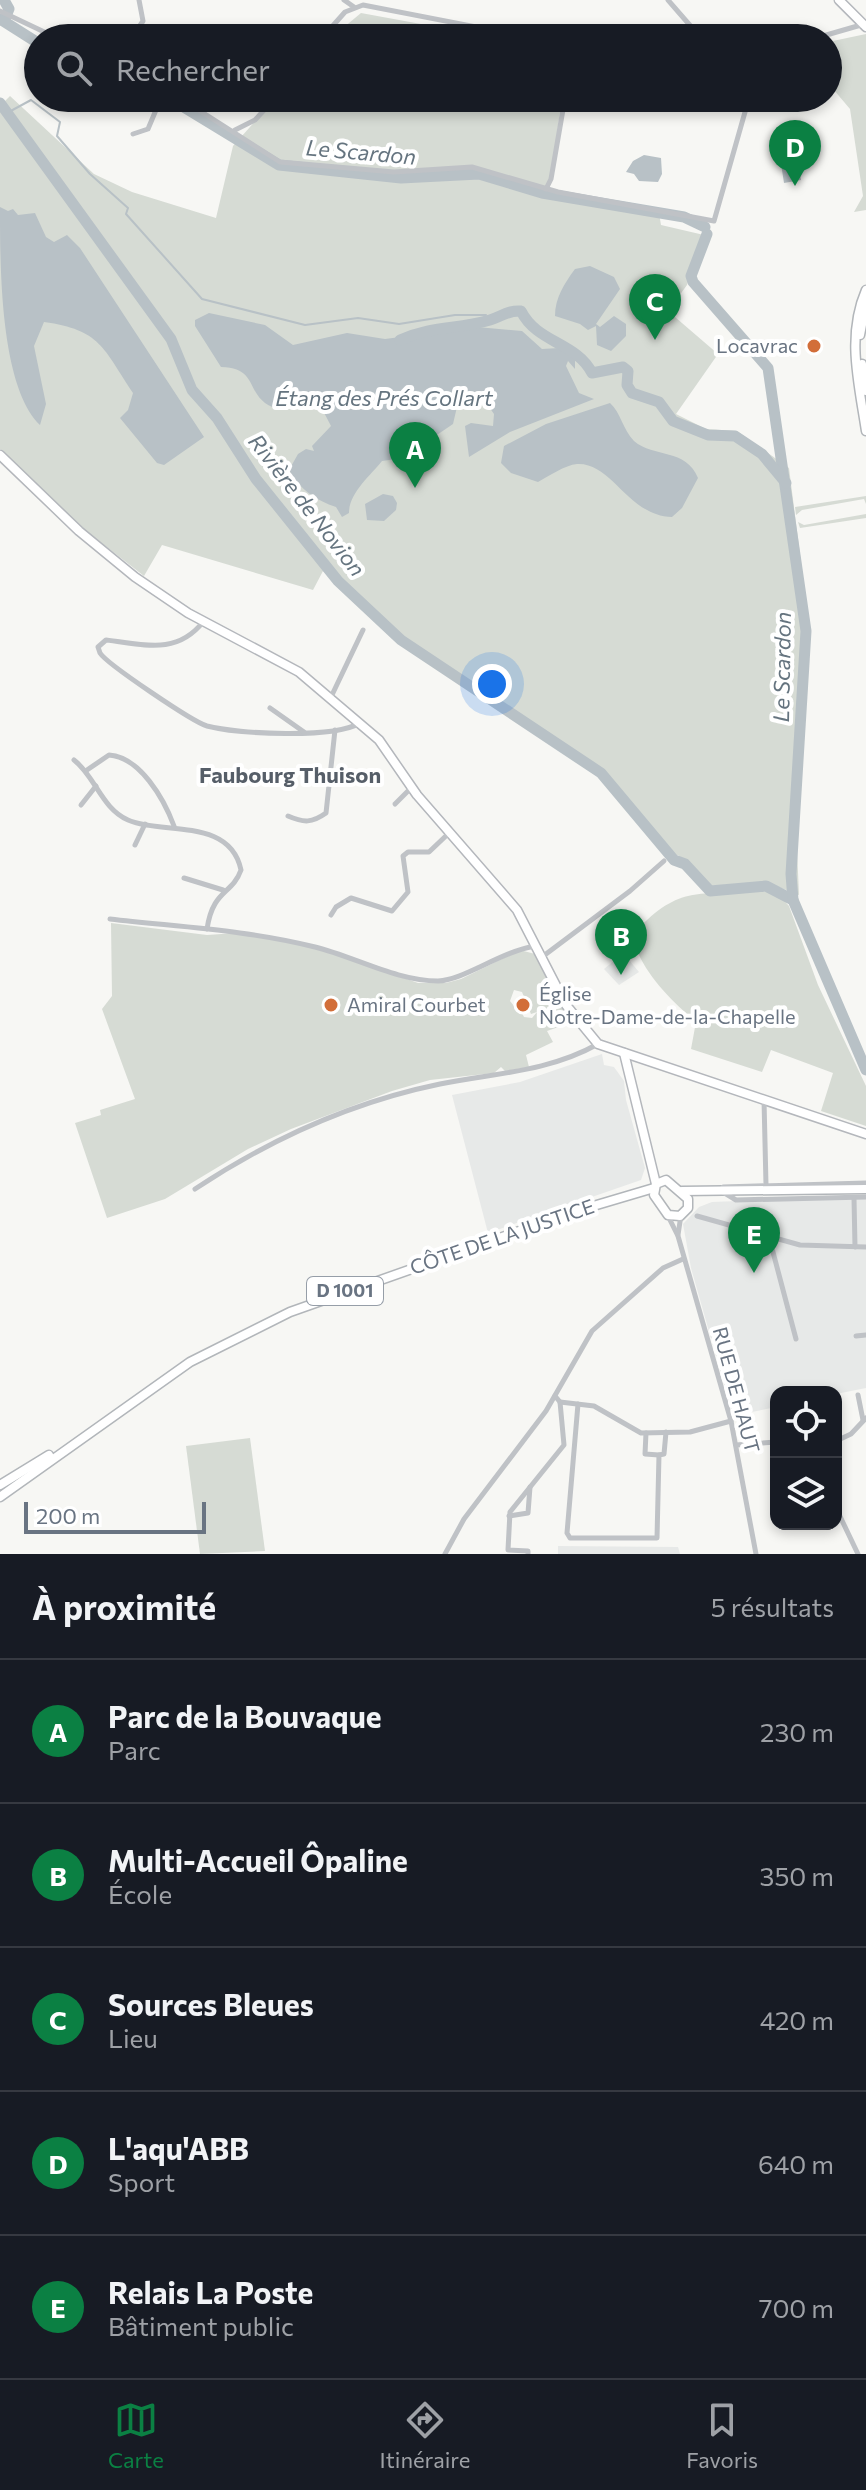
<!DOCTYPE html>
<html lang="fr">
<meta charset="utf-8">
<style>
:root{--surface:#171b24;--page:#242831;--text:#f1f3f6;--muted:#9ea1a6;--line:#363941;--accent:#0b8043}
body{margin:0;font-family:Commissioner,sans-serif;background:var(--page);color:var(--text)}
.controls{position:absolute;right:24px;bottom:24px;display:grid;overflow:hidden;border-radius:16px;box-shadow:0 4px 12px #0003}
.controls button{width:72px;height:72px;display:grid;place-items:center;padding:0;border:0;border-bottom:2px solid var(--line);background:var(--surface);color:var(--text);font:40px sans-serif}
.scale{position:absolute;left:24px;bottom:20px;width:182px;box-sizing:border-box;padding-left:8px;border:4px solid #697482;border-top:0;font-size:22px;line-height:28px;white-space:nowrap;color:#697482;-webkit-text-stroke:6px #fff;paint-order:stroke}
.you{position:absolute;left:492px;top:684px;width:28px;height:28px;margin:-20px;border:6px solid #fff;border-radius:50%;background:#1a73e8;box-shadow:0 0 0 12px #1a73e833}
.badge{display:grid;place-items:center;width:52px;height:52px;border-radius:50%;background:var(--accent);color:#fff;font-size:26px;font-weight:700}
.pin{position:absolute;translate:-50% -66px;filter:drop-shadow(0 2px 4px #0008)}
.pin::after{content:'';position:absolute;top:42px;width:28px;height:24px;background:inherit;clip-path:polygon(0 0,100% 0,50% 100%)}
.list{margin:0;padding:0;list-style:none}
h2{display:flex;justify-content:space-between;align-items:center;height:104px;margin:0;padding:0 32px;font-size:34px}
h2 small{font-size:26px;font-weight:400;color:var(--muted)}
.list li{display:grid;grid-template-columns:52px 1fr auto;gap:24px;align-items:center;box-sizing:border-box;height:144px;padding:0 32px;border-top:2px solid var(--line)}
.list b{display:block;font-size:30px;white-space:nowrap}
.list p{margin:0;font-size:26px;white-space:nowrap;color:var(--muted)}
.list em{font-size:26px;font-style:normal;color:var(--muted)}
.icon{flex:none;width:44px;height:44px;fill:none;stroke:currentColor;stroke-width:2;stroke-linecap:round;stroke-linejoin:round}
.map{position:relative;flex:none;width:866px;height:1554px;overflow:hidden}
.search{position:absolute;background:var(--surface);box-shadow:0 4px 12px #0003;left:24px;right:24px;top:24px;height:88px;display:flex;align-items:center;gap:20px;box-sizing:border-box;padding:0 28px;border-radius:44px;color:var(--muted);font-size:30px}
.sheet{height:824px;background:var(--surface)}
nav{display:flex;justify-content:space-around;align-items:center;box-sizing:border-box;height:112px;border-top:2px solid var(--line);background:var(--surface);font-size:22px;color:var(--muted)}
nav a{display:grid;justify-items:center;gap:4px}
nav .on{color:var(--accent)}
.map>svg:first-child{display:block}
.built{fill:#e7e9e8}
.green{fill:#d6dbd4;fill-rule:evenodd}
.water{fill:#b8c1c6}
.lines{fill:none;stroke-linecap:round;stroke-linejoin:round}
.stream{stroke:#b8c1c6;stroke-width:2}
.river{stroke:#b8c1c6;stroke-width:11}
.secondary-casing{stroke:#b4b7bc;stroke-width:11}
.primary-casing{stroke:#b2b6ba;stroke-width:11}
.street{stroke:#bfc2c6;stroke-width:5}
.secondary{stroke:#fff;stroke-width:8}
.primary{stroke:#fff;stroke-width:8}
.poi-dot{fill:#d26e39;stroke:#fff;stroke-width:3}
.labels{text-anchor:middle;stroke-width:8;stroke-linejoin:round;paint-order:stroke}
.shield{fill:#fff;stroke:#969ea8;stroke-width:2}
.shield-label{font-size:18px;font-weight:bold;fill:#697482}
.poi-label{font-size:20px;fill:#697482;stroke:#fff;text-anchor:start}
.street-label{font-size:20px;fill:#697482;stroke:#fff}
.water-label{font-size:22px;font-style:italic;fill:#65747f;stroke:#fff}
.neighbourhood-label{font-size:22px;font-weight:bold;fill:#565e68;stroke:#fff}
</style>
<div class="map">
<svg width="866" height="1554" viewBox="0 0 866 1554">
<rect width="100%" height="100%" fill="#f7f7f4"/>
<g class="built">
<path d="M615,960l4,6 -2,4 12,-10 10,12 -20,13 -15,-16z"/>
<path d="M602,1054l2,11 10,2 10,14 2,19 19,68 -4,12 -153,53 -36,-138 68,-13z"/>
<path d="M866,1196v192l-30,6 -60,-2v15l-43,9 -42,-148 -8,-44 16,-17 13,-5z"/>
<path d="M558,1546l120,1 2,7h-122z"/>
</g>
<g class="green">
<path d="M361,13l136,25h-166z"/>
<path d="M866,34v176l-12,2 9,-16 -13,-87 -22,-26v-41z"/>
<path d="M10,96l84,78 38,18 84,26 17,-72 43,-48h286l-13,93 110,22 2,12 43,10 -17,50 -19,26 50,43 -42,60 30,15 31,2 52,37 21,165 -13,216 2,46 -33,-13 -58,4 -30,-31 -7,5 -73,-85 -198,-134 -36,-37 -41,-33 -10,19 -151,-45 -18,31 -86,-67 -58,-60v-351l4,4z"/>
<path d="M866,496v8l-2,-5 -62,11 -6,5 -1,-8z"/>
<path d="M866,514v4l-66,10 -2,-6 6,3z"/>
<path d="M759,890l20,5 10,11 29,79 48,101v40l-45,-15 12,-38 -62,-23 -9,22 -71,-23 5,-27c-23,-20 -49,-45 -60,-74l10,-13 -6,-8c43,-44 63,-30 119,-37z"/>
<path d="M111,923l96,12 29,-2 85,15 97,35h28l15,-4 59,-29 15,4 35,69 -23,8 6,11 -27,13 3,12 -24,4 -4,-4 -7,6 -64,7 -38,11 -101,38 -43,20 -83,50 -58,19 -32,-95 26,-8 -1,-5 35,-11 -33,-90 10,-13zM514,990l8,2 9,22 6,-2 -5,6 -8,-1 -6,-12 -4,1 -4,-5z"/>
<path d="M250,1438l15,113 -65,3 -14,-108z"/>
</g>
<g class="water">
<path d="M795,135l6,45 -17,3 -7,-45z"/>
<path d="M644,155l17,3 1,16 -4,8 -19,-1 -5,-7 -8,-2 7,-11z"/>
<path d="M0,207l8,4 5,-2 5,6 17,-2 11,24 8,5 13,-7 13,13 124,189 -40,28 -7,-2 -37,-45 8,-8 5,-17c-30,-45 -32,-63 -89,-71l-10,24 12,58 -6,21c-40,-39 -40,-158 -40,-218z"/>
<path d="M590,266l24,11 6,12 -24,35 4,3 14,-11 12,8v12l-15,15 -14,-6 -1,-19 -8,4 -8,-6 -25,-8c0,-18 9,-32 20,-47z"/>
<path d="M209,313l56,12 28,20 54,-12 38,6 92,-12 45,4 20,18 17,-1 16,9v12l-7,-8 -2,5 13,27 15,6 -84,33 -41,25 -4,-31 6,-3 22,3 1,-12 -9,-13 -13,3 -12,-10 -7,30 -50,34 -21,3c-12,15 -33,32 -33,52l-7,4 -6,-10c-19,-6 -37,-18 -47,-37l9,-16 8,-5 8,2 -2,-5 19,-20 -12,-23 -27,3 -2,-5 -12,8c-35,-10 -16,-41 -57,-42l-26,-41v-6z"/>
<path d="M610,403c11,10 13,27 24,38 20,17 52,7 64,37l-16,30 -10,9c-44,-1 -60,-55 -95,-53 -12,1 -28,12 -39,18l-27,-9 -10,-10 3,-17 42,-22z"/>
<path d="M383,494l10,2 4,7 -1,7 -12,11 -17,-1 -2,-16z"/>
</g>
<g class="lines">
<g class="stream">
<path d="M7,113l24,-13 29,22 -3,14 33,38 38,34 -2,6 76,85 103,26 53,-7 41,6 56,-9h31"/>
<path d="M491,318l2,1"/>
</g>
<g class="river">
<path d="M0,19l38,24"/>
<path d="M4,21l5,-12 -5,-9"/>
<path d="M169,98l110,67 122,13 78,-4 63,19 142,24 21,10"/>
<path d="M0,103l171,236 21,51 25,28 39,61 82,102 63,59 200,133 73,87 11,4 25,27 56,-5 27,14"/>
<path d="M707,234l-16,42 2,6 75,86 38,263 -15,243 2,26 73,170"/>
<path d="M400,340c35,-15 56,-10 90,-20 11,-3 18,-10 31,-9 16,32 55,31 71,62l31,-6 5,4 -1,14 5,8 27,9 14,19 35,14 27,1 27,18 24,29"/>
</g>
<defs>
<g id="secondary">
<path d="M839,0l27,27"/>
<path d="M0,455l79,76 56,46 53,36 111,59 80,68 38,55 100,115 49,95 32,39 268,90"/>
<path d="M624,1053l32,131"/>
</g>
<g id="primary">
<path d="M866,290c-20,46 -7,94 0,141"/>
<path d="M860,335l6,-31"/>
<path d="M862,364l4,27"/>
<path d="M666,1180l22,19v9l-8,8 -12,-1 -14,-20 2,-11z"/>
<path d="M682,1191l184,-2"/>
<path d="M0,1485l49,-30"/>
<path d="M0,1497l190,-135 100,-50 283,-100 81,-24"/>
</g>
</defs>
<use href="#secondary" class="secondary-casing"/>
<use href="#primary" class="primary-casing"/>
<g class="street">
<path d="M344,0l10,7"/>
<path d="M668,0l33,38"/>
<path d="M0,11l57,27"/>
<path d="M112,38l27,-11 4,-6 -4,-21"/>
<path d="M322,38l23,-26 18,-7 170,33"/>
<path d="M816,38l45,-13"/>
<path d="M180,98l100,64 114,10 78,-5 86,25 156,29 35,-123"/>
<path d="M235,130l20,-10 20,-22"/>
<path d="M133,134l15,-5 13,-31"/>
<path d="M546,189l5,-10 14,-81"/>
<path d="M203,622c-27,34 -61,22 -97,18l-8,7 2,6c7,11 93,69 107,73 32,8 126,13 153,-3"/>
<path d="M331,697l32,-67"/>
<path d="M270,708l34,24"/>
<path d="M74,760c21,16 28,49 54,60 34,15 102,-3 113,50 -9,25 -28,19 -34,59"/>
<path d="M87,770l22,-15c31,2 55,44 65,71"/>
<path d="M395,804l16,-16"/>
<path d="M81,805l15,-19"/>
<path d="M288,816c16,7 24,7 38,-3l9,-83"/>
<path d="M135,845l10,-21"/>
<path d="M184,878l39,12"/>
<path d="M331,915l5,-8 15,-9 41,13 16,-19 -5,-36 5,-4h21l20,-19"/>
<path d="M110,919c69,8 138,11 205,28 40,10 82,34 123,34 26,-1 62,-29 97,-35"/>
<path d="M542,957l88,-66 34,-30"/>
<path d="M764,1100l2,85"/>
<path d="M723,1187l143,-4"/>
<path d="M195,1189c74,-49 157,-87 245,-105 55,-11 108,-12 158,-40"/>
<path d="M723,1192l13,8 130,-3"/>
<path d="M854,1198l1,49"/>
<path d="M668,1216l10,20 53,185 25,133"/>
<path d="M697,1216l103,29 66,2"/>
<path d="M678,1235l3,-20"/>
<path d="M769,1237l27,102"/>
<path d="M856,1336l10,-1"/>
<path d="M858,1395l5,25"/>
<path d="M560,1402l34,4 47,27 49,-1 41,-11"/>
<path d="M578,1404l-11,129 3,5h87l2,-83 5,-1 2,-22"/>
<path d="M646,1433l-1,21 14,1"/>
<path d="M836,1441l15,-7 15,-16"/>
<path d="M736,1445l40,-3"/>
<path d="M836,1508l22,46"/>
<path d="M509,1516l19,-3 2,-26"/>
<path d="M445,1554l19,-35 82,-108 46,-80 71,-63 20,-9"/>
<path d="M528,1554v-3l-20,-1 2,-38 54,-67 -4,-43 -5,-6"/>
</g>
<use href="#secondary" class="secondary"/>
<use href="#primary" class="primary"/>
</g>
<g class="poi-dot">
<circle cx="814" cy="346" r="8"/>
<circle cx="331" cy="1005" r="8"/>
<circle cx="523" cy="1005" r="8"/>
</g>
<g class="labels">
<rect class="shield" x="307" y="1277" width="76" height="28" rx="6"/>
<g class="shield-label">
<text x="345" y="1297">D 1001</text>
</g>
<g class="poi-label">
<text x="798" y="353" text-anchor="end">Locavrac</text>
<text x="539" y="1001">Église<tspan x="539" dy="23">Notre-Dame-de-la-Chapelle</tspan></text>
<text x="347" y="1012">Amiral Courbet</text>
</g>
<g class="street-label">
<text transform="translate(502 1237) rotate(-19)" y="7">CÔTE DE LA JUSTICE</text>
<text transform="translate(736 1390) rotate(75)" y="7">RUE DE HAUT</text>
</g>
<g class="water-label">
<text transform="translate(361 152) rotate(5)" y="8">Le Scardon</text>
<text x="384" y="406">Étang des Prés Collart</text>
<text transform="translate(307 505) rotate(52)" y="8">Rivière de Novion</text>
<text transform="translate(782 667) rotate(-89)" y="8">Le Scardon</text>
</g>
<g class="neighbourhood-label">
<text x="290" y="783">Faubourg Thuison</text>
</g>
</g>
</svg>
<div class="controls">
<button><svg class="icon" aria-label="locate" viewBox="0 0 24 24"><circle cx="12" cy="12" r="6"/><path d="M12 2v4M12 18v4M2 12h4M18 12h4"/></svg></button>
<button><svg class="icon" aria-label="layers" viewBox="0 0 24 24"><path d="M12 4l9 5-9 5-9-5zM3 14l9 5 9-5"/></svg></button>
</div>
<div class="scale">200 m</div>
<div class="you"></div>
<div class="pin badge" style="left:415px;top:488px">A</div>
<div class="pin badge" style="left:621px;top:975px">B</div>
<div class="pin badge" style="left:655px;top:340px">C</div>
<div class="pin badge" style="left:795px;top:186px">D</div>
<div class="pin badge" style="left:754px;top:1273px">E</div>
<div class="search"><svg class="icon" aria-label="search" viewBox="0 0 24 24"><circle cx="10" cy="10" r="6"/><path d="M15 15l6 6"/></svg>Rechercher</div>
</div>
<section class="sheet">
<h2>À proximité<small>5 résultats</small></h2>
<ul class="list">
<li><span class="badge">A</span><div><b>Parc de la Bouvaque</b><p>Parc</p></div><em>230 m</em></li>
<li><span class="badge">B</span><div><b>Multi-Accueil Ôpaline</b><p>École</p></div><em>350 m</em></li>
<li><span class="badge">C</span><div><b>Sources Bleues</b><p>Lieu</p></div><em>420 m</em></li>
<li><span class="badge">D</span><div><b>L'aqu'ABB</b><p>Sport</p></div><em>640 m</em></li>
<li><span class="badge">E</span><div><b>Relais La Poste</b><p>Bâtiment public</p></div><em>700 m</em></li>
</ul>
</section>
<nav>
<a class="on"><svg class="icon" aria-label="map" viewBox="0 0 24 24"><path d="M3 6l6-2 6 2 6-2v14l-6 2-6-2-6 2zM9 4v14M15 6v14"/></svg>Carte</a>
<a><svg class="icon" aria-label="directions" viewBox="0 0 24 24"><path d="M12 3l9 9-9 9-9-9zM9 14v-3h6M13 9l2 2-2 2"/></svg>Itinéraire</a>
<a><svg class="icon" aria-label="saved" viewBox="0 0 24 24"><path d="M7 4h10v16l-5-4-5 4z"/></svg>Favoris</a>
</nav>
